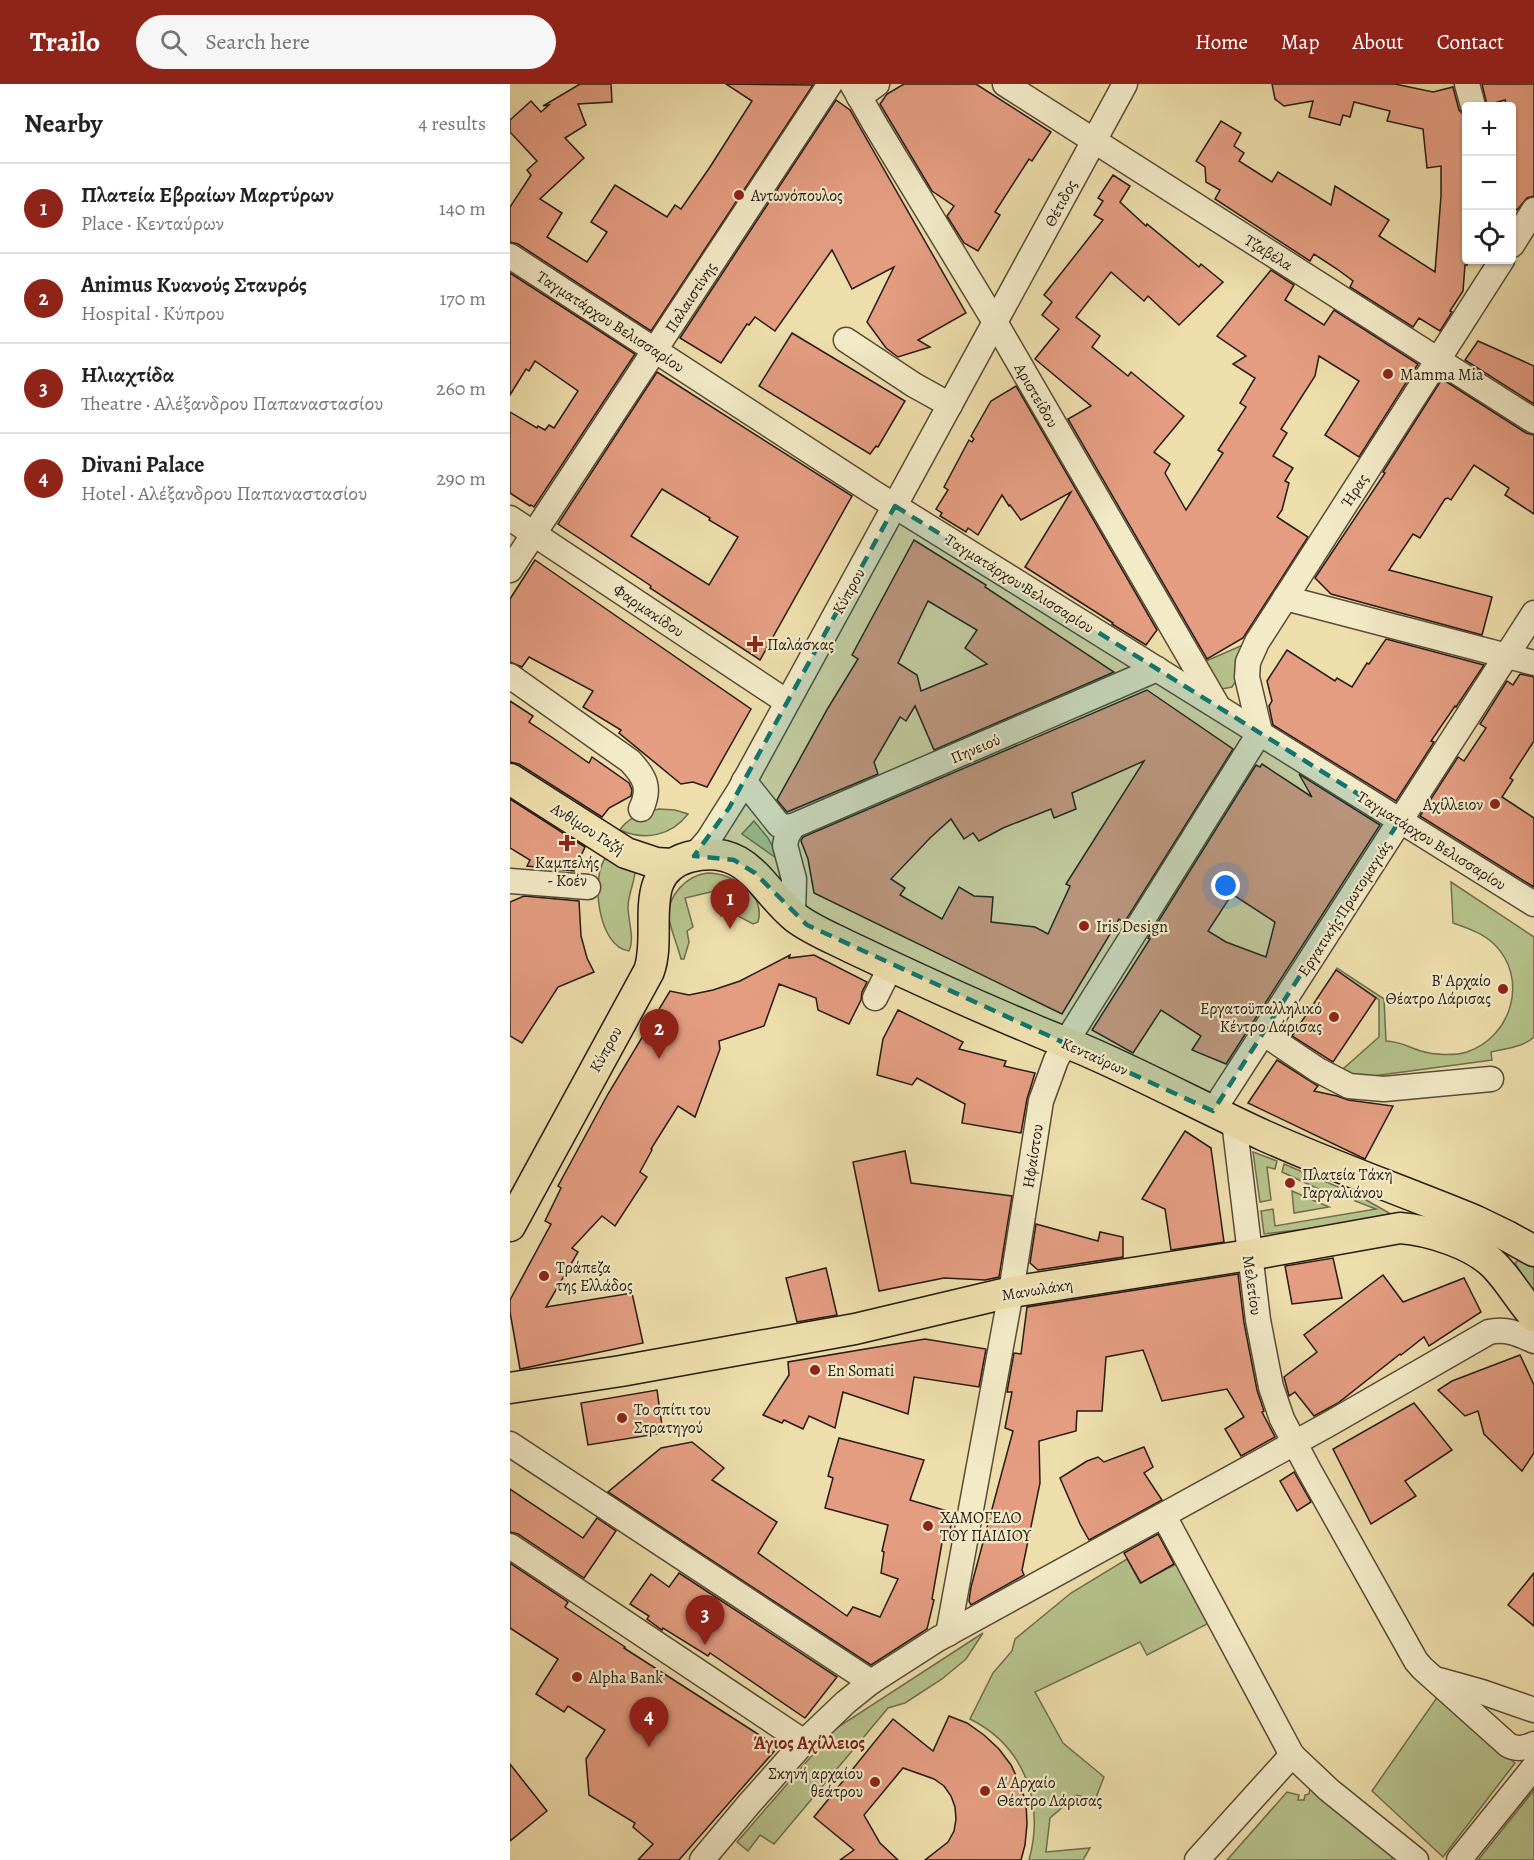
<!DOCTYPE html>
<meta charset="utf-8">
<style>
:root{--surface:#fff;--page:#f6f6f6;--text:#222;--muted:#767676;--line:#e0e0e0;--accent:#8f2418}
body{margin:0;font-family:Alegreya,serif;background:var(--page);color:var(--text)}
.controls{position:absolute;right:18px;top:18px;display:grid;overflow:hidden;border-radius:6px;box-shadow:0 2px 4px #0004}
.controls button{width:54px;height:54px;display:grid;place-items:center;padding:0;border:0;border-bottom:2px solid var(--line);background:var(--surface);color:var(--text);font:30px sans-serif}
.you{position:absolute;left:716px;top:802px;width:21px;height:21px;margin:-15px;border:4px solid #fff;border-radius:50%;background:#1a73e8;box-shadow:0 0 0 9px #1a73e833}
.badge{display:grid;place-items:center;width:39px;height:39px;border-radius:50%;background:var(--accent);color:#fff;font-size:20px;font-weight:700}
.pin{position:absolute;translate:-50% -50px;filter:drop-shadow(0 2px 3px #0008)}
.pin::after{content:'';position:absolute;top:32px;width:21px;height:18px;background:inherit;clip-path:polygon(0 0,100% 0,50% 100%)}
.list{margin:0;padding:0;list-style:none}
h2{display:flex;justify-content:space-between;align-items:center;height:78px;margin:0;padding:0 24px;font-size:26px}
h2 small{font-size:20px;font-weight:400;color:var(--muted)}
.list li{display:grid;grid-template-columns:39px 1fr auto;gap:18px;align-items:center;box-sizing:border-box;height:90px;padding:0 24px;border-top:2px solid var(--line)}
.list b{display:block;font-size:22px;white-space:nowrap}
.list p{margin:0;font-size:20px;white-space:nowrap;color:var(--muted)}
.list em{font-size:20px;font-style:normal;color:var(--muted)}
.icon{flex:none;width:33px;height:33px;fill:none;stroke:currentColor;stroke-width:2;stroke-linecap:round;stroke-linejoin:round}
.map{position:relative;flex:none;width:1024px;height:1776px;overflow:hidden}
header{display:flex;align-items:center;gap:36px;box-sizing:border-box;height:84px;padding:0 30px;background:var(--accent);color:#fff}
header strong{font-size:28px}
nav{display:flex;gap:33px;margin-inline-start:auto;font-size:21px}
.search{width:420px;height:54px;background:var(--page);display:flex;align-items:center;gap:15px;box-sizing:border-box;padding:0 21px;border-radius:33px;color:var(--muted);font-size:22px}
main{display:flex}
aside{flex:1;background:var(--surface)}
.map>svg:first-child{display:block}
.green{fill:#b6c28b;stroke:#6e6e4e;stroke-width:1.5}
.building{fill:#e49d81;stroke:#251a10;stroke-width:1.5;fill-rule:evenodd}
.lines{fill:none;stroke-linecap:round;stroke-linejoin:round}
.minor-casing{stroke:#574b37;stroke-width:27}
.major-casing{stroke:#251a10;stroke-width:33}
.minor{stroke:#f3eac8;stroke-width:24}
.major{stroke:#eddeab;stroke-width:30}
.marked{fill:#0f766e;fill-opacity:0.2;stroke:#0f766e;stroke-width:4.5;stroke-dasharray:12 8;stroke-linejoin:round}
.poi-dot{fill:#8f2418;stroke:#f3eac8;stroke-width:2}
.labels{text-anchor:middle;stroke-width:4.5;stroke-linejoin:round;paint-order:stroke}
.poi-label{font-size:16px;fill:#251a10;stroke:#f3eac8;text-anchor:start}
.street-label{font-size:16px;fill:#251a10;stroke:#f3eac8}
.neighbourhood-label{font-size:18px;font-weight:bold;fill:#7a1f14;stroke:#f3eac8}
</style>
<header>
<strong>Trailo</strong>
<div class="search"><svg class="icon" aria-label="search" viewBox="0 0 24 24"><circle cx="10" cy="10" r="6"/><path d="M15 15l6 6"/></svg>Search here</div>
<nav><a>Home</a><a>Map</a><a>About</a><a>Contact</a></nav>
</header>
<main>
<aside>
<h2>Nearby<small>4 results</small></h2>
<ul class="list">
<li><span class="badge">1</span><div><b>Πλατεία Εβραίων Μαρτύρων</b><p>Place · Κενταύρων</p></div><em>140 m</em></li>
<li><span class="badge">2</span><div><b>Animus Κυανούς Σταυρός</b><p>Hospital · Κύπρου</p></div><em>170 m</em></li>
<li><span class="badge">3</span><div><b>Ηλιαχτίδα</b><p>Theatre · Αλέξανδρου Παπαναστασίου</p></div><em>260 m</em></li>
<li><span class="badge">4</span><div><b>Divani Palace</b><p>Hotel · Αλέξανδρου Παπαναστασίου</p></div><em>290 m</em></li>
</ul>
</aside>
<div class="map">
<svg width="1024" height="1776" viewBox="0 0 1024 1776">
<rect width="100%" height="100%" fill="#eddeab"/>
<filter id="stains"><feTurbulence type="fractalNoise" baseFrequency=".00333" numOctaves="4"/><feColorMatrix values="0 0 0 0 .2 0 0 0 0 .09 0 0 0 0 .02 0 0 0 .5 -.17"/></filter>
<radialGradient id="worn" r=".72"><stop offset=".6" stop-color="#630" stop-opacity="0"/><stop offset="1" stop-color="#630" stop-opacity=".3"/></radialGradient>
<g class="green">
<path d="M733,561l-6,34 -5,8 -10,2 -8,-4 -8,-24z"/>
<path d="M149,725l16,1 13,4c-17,22 -43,27 -68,16 8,-13 24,-18 39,-21z"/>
<path d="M244,737l14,17 10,19 -2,1 -34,-24z"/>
<path d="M96,773l27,11 2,4c-1,12 -7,23 -7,35 0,14 7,31 1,44 -31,-4 -39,-73 -23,-94z"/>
<path d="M198,789c24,0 58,21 50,49l-5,2 -22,-12 -10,4 -6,-25 -30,7 8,29 -6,4 2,11 -5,17h-3c-3,-12 -10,-29 -12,-40 -3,-23 18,-44 39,-46z"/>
<path d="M941,798l83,55v100c-10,10 -30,12 -43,15l1,8 -134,18 -15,-9 36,-32v-37l-43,-30 1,-2 47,31 2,42c12,0 23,6 35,10 13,4 33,5 46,1 45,-15 62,-74 27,-108 -11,-11 -27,-16 -41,-21z"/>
<path d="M743,1068l24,9 -2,8 -8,-2 4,33 -11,2z"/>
<path d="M774,1080l59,25 -5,9 -56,-26z"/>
<path d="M782,1107l37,16 -35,6z"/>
<path d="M849,1112l39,22 -134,16 -3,-23 12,-2 2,17 101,-17 -21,-8z"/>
<path d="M1010,1175l14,8v27l-19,-31z"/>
<path d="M617,1475l13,24 38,-20 31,60 -62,32 -7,-13 -105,50 28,51 41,34 -9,23 -18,-5 -27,23 -4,34 44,-4 -7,12h-54c16,-58 -5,-114 -59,-141l23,-46 19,-22 3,-12 56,-46z"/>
<path d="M473,1549l-17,26 -24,20 -37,24 -17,5 -114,136 -14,-9 -12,16 -11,-9 98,-113z"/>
<path d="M928,1612l77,67 -72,94 -71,-66z"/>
<path d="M800,1704l82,66v6h-165l60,-68 12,3 -1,5h6l1,-5 4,-1z"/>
<path d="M1024,1706v70h-56z"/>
</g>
<g class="building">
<path d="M70,0h31l1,18 -34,2 8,21 -21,13 19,20 -44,41 22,14 -15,24 40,25 20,-30 -16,-10 24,-37 52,32 8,-12 6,4 29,-42 42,-66 -26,-17 87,1 -162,246 -133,-87 -8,-2v-35l21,-32 -4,-5 10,-9 -27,-29v-12l21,-19 10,11 8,-7 -6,1z"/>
<path d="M394,0h72l75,48 -19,29 -3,-2 -34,53 5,3 -22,36 -14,-8 -17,-27 7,-10 -22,-15 -52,-87 7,-10z"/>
<path d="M762,0h123l38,8 20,-5 6,23 8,8v147h-2l-2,26 -13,20 2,1 -12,19 -21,-13 -6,9 -63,-40 3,-6 -16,-12 -23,-15 -4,7 -95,-62 5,-9 -14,-8 -1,-15 -9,-6 25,-40 20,12 -7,13 10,7 -5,8 33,21 6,-10 53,33 4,-19 54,34 -10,16 56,36 6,-76v-30l-14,2 -4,-39 -36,-8 3,-10 -36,-9 -4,15 -7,-2 -3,10 -31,-8 4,-16 -29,5 -9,-7z"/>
<path d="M972,0h52v112l-7,2 -10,12 -5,-4v-100h-5l-2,-6 -18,5z"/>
<path d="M326,16l14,10 116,203 -48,27 12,7 -32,10 -12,-9 -19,-26 27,-55 -42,22 -20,-39 -57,81 -20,-14 -6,8 -2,-1 -26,39 -41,-25z"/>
<path d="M603,91l17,11 -10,16 26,24 1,-2 52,43 2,-3 22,18 -44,43 -31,-29 -4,5 -33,-29 -35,45 24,19 -8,11 36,29 3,-4 53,44 -30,36 16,12 -5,9 21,37 37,-57 -5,-3 28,-43 -6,-4 15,-25 -22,-14 13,-8 -29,-20 54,-66 23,15 -9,15 39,25 10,-15 84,54 -59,93 -34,-22 34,-54 -40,-25 -4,20 -34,53 6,4 -14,23 20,12 -8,13 4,2 -7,27 -5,7 31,20 -65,101 -36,21 -139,-240 23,-13 -56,-47 24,-30 -17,-14 10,-13 -8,-7 59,-75 -9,-5 9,-14 -5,-3z"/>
<path d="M0,189l125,81 -101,153 -3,-2 -1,1 -20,-13v-81l27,16 1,-2 7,4 4,-5 5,3 24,-37 -43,-30 -6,10 -3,-2 -16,26z"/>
<path d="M282,249l113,68 -27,46 -2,-1 -6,8 -111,-68z"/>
<path d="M968,257l56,25v38l-69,-44z"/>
<path d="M147,288l195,124 -92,164 -110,-72 1,-2 -93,-62zM152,405l48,29 -1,2 29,17 -29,48 -78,-49z"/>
<path d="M932,295l84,54 8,2v79l-29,-19 4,-7 -35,-23 -23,35 -3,-2 -3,1 -25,39 -7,-4 -24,36 103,27 -10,38 -151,-41 -16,-16 70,-105 -2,-1z"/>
<path d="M506,302l141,244 -11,15 -34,-21 1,-1 -88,-56 46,-75 -50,28 -11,-15 -1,1 -7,-11 -24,40 -10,-7 -2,4 -26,-16 2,-3 -6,-4 12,-19 -4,-3 25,-47 3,2 2,-3 -3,-3 20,-35z"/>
<path d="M404,456l72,45 -1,2 129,85 -180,78 -19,-44 -9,15 -6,-4 -26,45 4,12 -91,38 -10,-12 51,-92 30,-49 -6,-4zM418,517l49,29 -12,18 22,16 -66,27 -4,-16 -19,-12z"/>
<path d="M25,476l216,149 -44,78 -14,-5 -12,2 -62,-51 2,-3 -38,-23 10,-16 -64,-34 -7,10 -12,-5v-63z"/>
<path d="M876,555l98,26 -28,42 -1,-1 -24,35 3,1 -38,59 -123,-76 -4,-19 3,-5 -5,-20 20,-31 48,31 2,-3 15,9 15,-24 2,1z"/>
<path d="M1010,590l14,3v64l-24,37 3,2 -11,17 32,21v69l-114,-71 38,-59 6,4 22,-33 -6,-4 27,-43 6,4z"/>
<path d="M637,606l86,59 -109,174 -5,-4 -57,95 -248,-121 -6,-34 -7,-18 2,-4zM634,677l-78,123 4,2 -22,48 -13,-7 -44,-5 2,-25 -19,-1 -15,-9 -17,32 -42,-24 5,-7 -14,-9 39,-41 21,-19 13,20 9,-6 6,8 24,-13 48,-19 3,9 22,-9 -4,-16z"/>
<path d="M0,617l23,15 -4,6 24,16 36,25 3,-6 37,26 3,7 -1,6 -22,12 -7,9 -83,-53 -9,-2z"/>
<path d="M752,680l50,33 -13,-23 81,51 -154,239 -34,-14 9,-14 -40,-26 -28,43 -41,-23 58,-91 -2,-1 108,-173 4,2zM722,810l43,28 -9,35 -40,-15 -18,-11z"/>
<path d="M0,715l75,48 -11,24 -47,-5 3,-6 -20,-12z"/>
<path d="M14,812l55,5 2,35 6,22 7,14 -36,15 -36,56 -12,-7v-134z"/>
<path d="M280,871l-1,3 25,-3 53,27 -5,10 -1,8 -12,24 -31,-14 -2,-12 -37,-14 -15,42 -45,15 1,8 -25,68 -17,-11 -27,43 1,1 -12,22 7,5 -32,49 -13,-10 -30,32 6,4 -32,55 86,-14 11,50 -123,26 -10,-57v-12l41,-76 -6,-3 16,-33 -3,-2 50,-92 62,-103 19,4 24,-5 27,-9z"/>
<path d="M826,886l40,28 -43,64 -41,-26z"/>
<path d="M388,926l65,32 -4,7 47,12 -2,5 31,7 -8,26 -6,34 -59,-10 3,-19 -48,-26 -5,7 -35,-10 6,-36z"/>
<path d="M767,976l41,26 -4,5 23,5 11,4 45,6 -28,53 -117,-56z"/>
<path d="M675,1047l26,17 13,94 -53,8 -6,-41 -23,-10z"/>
<path d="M395,1067l6,32 101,13 -13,81 -14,3 -41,-2 -65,13 -26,-129z"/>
<path d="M526,1140l62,17 2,-9 23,5v20l-85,13 -8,-7z"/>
<path d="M823,1174l9,40 -50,6 -7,-38z"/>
<path d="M316,1184l11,47 -40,7 -11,-44z"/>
<path d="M728,1190l6,49 13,67 7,21 -2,1 13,25 -34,19 -16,-27 19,-12 -17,-28 -65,12 -19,-51 -37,7 -4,54h-25l-1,20 -37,10 1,42 -18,87 2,5 -53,30 -2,-4 2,-14 42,-156 -8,-3 7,-36h-5l7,-39 7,1 6,-47z"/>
<path d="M873,1191l20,27 61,-24 17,34 -52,34 -5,-9 -23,18 -1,-1 -62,49 -24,13 -19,-24 -6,4 -5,-19 33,-25 -13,-17z"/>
<path d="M415,1255l61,10 -7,38 -65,-10 -6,37 -65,-22 -8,36 -26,-12 -6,13 -19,-9 -2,3 -19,-8 26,-40 -1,-13z"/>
<path d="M1010,1271l14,30v68l-12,18 -38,-37 -6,-23 -13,5 -27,-26 14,-9z"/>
<path d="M147,1306l6,43 -75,12 -7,-42z"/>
<path d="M904,1319l38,47 -47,31 11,15 -45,28 -38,-75z"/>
<path d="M329,1354l85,22 -14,40 44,13 -6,25 -5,-1 -11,62 2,1 -7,29 -56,36 -263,-173 53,-44 31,-6 32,26 -12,12 65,42 -19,31 89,63 6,-9 27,10 18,-38 -17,-6 3,-21 -2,-1 6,-26 -63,-17 8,-30 -5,-2z"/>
<path d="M634,1363l9,20 -9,6 18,27 -73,40 -9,-16 -20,-46 27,-17 11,-4 6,5z"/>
<path d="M784,1388l17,30 -14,9 -17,-30z"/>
<path d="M0,1405l73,49 14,-20 19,13 -32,47 -66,-44 -8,-2z"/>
<path d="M648,1450l16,30 -33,19 -17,-30z"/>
<path d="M0,1479l58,39 -3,5 60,40 -1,1 154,99 -99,113h-41l15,-16 -20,-17 2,-4 -46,-28 -3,-36 19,-29 -37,-24 -4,6 -28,-18 22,-35 -48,-31z"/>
<path d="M169,1489l158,104 -32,41 -95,-65 -2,3 -45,-28 -1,2 -15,-11 2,-3 -19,-12 21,-30 18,13z"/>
<path d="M1024,1489v53l-26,-21z"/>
<path d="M439,1632l18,7 17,12 15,14 12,16 9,19 6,19 1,21 -2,21 -4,15h-96l23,-18 6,-11 2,-12 -1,-12 -4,-11 -7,-10 -10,-7 -31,-11 -39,47 16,28 18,17h-58l14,-10 -40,-33 79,-98 40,32z"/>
<path d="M0,1680l37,47 -37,30z"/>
</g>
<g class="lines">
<defs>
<g id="minor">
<path d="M342,0l24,42 119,196 221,381"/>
<path d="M495,0l529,337"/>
<path d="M957,0l6,22"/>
<path d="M349,13l18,-13"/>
<path d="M1002,161l22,-35"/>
<path d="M0,172l364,237 660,411"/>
<path d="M336,256l68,45 36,20"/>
<path d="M0,434l277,184"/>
<path d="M0,486l320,-486"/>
<path d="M775,514l249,65"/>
<path d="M0,592l120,85c15,16 21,27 11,48"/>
<path d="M750,648l-13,-55 1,-15 9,-20 245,-382"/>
<path d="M234,697l35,44 5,2 9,-1 364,-157"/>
<path d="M184,772l14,-16 31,-49 386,-707"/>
<path d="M0,797l78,6"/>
<path d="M283,831l1,-36 -9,-34 2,-9 6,-10"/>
<path d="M365,914l16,-32"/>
<path d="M753,949l55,37 31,16 35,3 107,-10"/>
<path d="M703,1027l321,-498"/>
<path d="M724,1037l24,199 13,67 11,32 27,51 107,191 6,7 86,77c9,5 17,3 26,-1"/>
<path d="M0,1360l361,238"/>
<path d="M654,1432l128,239 37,35 87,70"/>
<path d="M0,1462l294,196"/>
<path d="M438,1550l63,-342 30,-191 15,-41 10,-18 194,-310"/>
<path d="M929,1596l43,12 52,18"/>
<path d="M192,1776l47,-56 55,-62 42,-40 25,-20 67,-43 391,-215 160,-92c17,-4 30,2 45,9"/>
<path d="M687,1776l95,-105"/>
<path d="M949,1776l75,-93"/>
</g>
<g id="major">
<path d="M0,695l116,74 30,10 16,1"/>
<path d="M0,1142l139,-255c14,-39 -14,-99 40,-114 59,-15 72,33 107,61 16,12 36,20 54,29 59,28 119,56 180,81 20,9 41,16 61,25 59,26 115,56 174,83 69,31 141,56 211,85l31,15 27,15"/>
<path d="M0,1304l111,-17 234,-42 156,-37 238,-37 151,-27c29,2 73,16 94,37 15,15 26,35 40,51"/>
</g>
</defs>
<use href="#minor" class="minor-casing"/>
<use href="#major" class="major-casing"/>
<use href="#minor" class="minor"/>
<use href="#major" class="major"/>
</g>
<path class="marked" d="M385,422l505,314 -187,291 -406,-186 -52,-52 -21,-13 -40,-4 35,-48z"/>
<g class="poi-dot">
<circle cx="229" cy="111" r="6"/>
<circle cx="878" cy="290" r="6"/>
<path d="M242 551h6v6h6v6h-6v6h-6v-6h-6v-6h6z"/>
<circle cx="985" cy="720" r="6"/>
<path d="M54 750h6v6h6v6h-6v6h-6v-6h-6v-6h6z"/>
<circle cx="574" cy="842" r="6"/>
<circle cx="993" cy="905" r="6"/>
<circle cx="824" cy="933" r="6"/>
<circle cx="780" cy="1099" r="6"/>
<circle cx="34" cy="1192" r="6"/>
<circle cx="305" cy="1286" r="6"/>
<circle cx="112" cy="1334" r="6"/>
<circle cx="418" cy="1442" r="6"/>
<circle cx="67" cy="1593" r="6"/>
<circle cx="365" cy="1698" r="6"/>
<circle cx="475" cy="1707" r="6"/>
</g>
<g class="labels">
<g class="poi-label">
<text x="241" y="117">Αντωνόπουλος</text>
<text x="890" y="296">Mamma Mia</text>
<text x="257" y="566">Παλάσκας</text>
<text x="973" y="726" text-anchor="end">Αχίλλειον</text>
<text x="57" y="784" text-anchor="middle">Καμπελής<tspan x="57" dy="18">- Κοέν</tspan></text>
<text x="586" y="848">Iris Design</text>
<text x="981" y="902" text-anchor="end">Β' Αρχαίο<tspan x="981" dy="18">Θέατρο Λάρισας</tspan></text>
<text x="812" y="930" text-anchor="end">Εργατοϋπαλληλικό<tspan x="812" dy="18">Κέντρο Λάρισας</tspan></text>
<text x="792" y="1096">Πλατεία Τάκη<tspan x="792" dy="18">Γαργαλιάνου</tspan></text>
<text x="46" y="1189">Τράπεζα<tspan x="46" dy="18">της Ελλάδος</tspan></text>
<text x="317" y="1292">En Somati</text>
<text x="124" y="1331">Το σπίτι του<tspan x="124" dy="18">Στρατηγού</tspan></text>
<text x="430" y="1439">ΧΑΜΟΓΕΛΟ<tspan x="430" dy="18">ΤΟΥ ΠΑΙΔΙΟΥ</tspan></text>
<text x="79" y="1599">Alpha Bank</text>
<text x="353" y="1695" text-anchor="end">Σκηνή αρχαίου<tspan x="353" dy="18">θεάτρου</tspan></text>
<text x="487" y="1704">Α' Αρχαίο<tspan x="487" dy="18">Θέατρο Λάρισας</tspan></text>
</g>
<g class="street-label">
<text transform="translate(550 119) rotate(-62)" y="6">Θέτιδος</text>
<text transform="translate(759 168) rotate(32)" y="6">Τζαβέλα</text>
<text transform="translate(180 213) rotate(-57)" y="6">Παλαιστίνης</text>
<text transform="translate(101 237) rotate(33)" y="6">Ταγματάρχου Βελισσαρίου</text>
<text transform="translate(527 311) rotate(60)" y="6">Αριστείδου</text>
<text transform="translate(844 406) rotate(-57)" y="6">Ήρας</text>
<text transform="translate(510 499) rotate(32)" y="6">Ταγματάρχου Βελισσαρίου</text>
<text transform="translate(338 507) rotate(-61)" y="6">Κύπρου</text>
<text transform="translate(139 526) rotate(34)" y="6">Φαρμακίδου</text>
<text transform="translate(465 664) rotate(-23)" y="6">Πηνειού</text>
<text transform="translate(78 744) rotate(32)" y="6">Ανθίμου Γαζή</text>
<text transform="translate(922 756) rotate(32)" y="6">Ταγματάρχου Βελισσαρίου</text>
<text transform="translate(834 824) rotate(-57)" y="6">Εργατικής Πρωτομαγιάς</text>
<text transform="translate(95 965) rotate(-61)" y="6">Κύπρου</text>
<text transform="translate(585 972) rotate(24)" y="6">Κενταύρων</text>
<text transform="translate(522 1072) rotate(-81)" y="6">Ηφαίστου</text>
<text transform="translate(743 1201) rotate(82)" y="6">Μελετίου</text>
<text transform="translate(527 1205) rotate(-9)" y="6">Μανωλάκη</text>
</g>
<g class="neighbourhood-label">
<text x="299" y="1665">Άγιος Αχίλλειος</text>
</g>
</g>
<rect width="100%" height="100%" filter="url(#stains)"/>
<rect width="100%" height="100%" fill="url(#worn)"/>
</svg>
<div class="controls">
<button>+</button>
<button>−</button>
<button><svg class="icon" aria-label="locate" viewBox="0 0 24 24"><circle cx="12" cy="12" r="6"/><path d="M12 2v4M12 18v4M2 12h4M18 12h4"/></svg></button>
</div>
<div class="you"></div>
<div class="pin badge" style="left:220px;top:845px">1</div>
<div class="pin badge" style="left:149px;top:975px">2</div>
<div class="pin badge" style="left:195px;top:1561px">3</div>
<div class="pin badge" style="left:139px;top:1663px">4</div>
</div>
</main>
